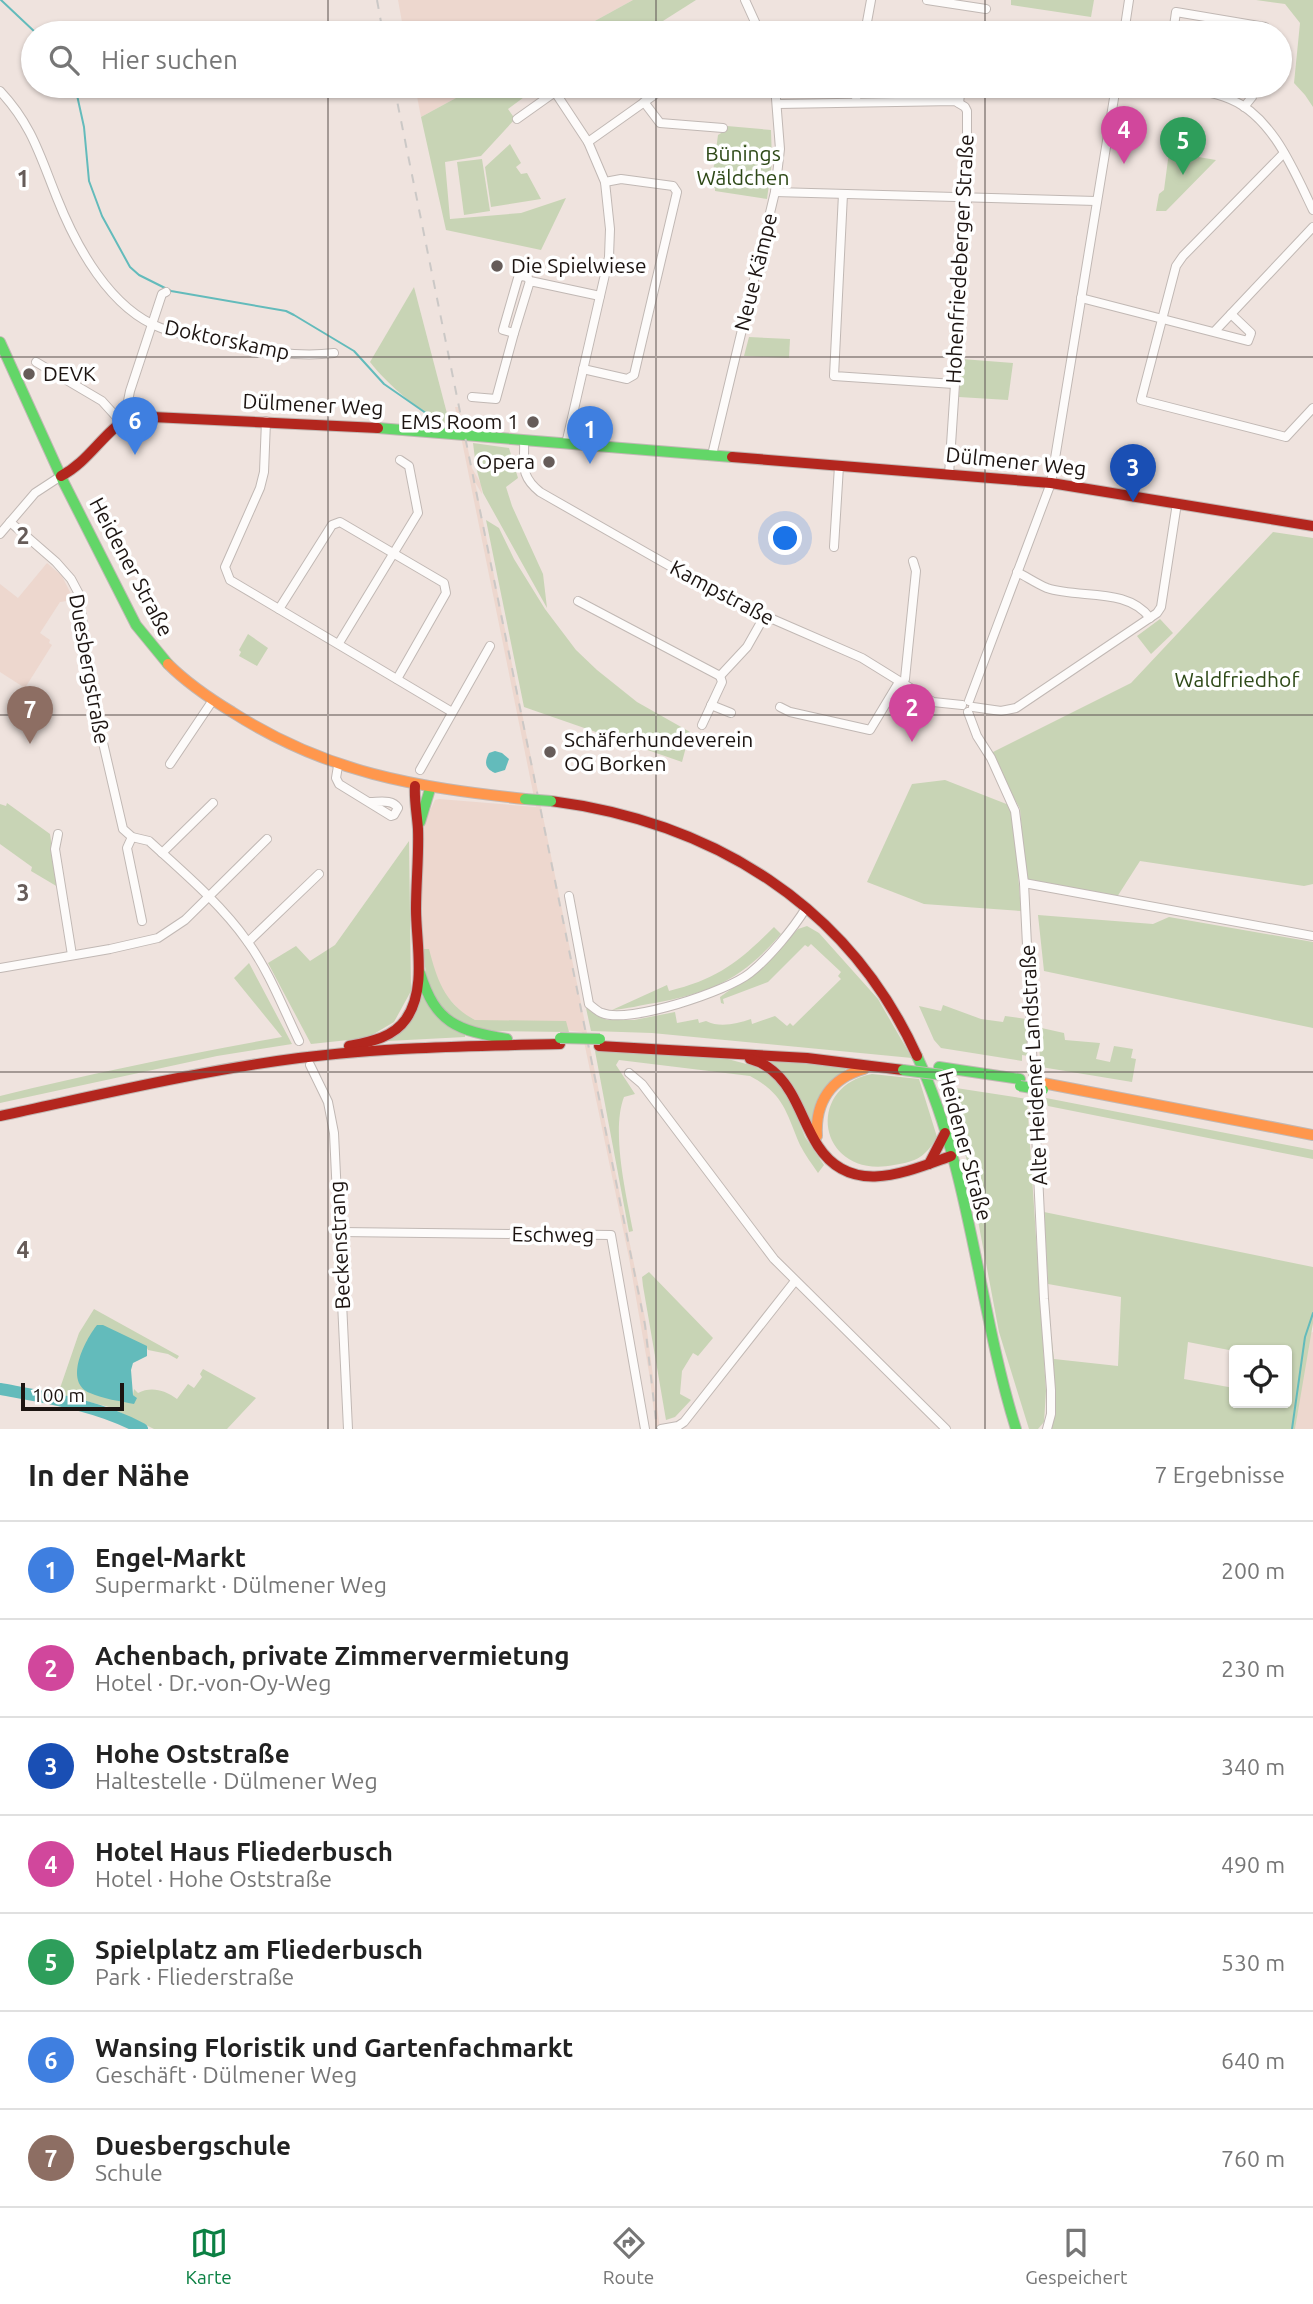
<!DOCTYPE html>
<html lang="de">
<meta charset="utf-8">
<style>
:root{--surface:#fff;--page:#f6f6f6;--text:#222;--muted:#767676;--line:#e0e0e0;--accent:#0b8043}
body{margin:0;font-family:Ubuntu,sans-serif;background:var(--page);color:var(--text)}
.controls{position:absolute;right:21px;bottom:21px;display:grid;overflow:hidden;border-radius:7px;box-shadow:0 2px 5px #0004}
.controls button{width:63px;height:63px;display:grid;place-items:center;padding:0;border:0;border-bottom:2px solid var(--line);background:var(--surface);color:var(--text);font:35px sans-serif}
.scale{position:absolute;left:21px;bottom:18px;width:103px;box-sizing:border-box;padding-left:7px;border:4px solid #1c1411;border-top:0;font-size:19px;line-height:24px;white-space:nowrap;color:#1c1411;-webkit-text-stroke:5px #fff;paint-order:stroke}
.you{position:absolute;left:786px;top:539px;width:24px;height:24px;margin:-18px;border:5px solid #fff;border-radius:50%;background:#1a73e8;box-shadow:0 0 0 10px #1a73e833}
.badge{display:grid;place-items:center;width:46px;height:46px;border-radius:50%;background:var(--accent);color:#fff;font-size:23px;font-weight:700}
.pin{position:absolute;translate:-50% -58px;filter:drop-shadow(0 2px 4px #0008)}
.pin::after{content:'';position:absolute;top:37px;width:24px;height:21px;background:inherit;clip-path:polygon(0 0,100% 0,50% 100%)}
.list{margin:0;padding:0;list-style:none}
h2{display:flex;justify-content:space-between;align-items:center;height:91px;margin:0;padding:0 28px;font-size:30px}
h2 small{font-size:23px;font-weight:400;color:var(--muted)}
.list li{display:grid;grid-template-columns:46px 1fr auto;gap:21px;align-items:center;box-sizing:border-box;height:98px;padding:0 28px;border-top:2px solid var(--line)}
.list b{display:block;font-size:26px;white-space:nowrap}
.list p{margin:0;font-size:23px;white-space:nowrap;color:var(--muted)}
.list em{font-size:23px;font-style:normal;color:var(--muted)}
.icon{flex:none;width:38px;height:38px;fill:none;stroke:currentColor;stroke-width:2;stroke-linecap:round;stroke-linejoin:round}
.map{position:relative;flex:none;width:1313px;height:1429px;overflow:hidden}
.search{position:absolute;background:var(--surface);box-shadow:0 2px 5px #0004;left:21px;right:21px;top:21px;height:77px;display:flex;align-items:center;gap:18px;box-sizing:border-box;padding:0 24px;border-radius:38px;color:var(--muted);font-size:26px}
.sheet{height:777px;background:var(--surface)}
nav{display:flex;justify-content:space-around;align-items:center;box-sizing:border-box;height:98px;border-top:2px solid var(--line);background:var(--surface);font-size:19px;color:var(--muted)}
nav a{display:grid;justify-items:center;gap:4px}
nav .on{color:var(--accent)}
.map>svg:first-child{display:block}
.built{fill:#edd7ce}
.green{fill:#c8d4b5;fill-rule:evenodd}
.water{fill:#63bbbb}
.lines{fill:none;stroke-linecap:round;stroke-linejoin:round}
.stream{stroke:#63bbbb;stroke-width:2}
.river{stroke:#63bbbb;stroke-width:12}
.street-casing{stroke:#c1b8b4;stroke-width:10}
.fast-casing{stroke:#c1b8b4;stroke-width:12}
.slow-casing{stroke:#c1b8b4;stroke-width:12}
.jam-casing{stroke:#c1b8b4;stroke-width:12}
.street{stroke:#fdfbfa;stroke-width:8}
.fast{stroke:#63d668;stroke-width:10}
.slow{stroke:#ff974d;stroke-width:10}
.jam{stroke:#b3261e;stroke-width:10}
.rail{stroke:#cbc8c6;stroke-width:2;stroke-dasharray:9 9;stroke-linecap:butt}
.fast-bridge-casing{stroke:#c1b8b4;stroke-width:12;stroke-linecap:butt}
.fast-bridge{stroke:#63d668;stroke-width:10}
.grid{fill:none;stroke:#665c59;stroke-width:2;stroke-opacity:0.55}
.poi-dot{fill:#665c59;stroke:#fff;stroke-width:2.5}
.labels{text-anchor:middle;stroke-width:7;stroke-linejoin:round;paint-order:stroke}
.park-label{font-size:21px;fill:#2e4917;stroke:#fff}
.street-label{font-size:21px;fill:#1c1411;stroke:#fff}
.poi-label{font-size:21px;fill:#1c1411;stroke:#fff;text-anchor:start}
.grid-label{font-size:23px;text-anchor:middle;font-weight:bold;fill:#665c59;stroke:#fff;stroke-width:7;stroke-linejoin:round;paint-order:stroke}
</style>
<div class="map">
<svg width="1313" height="1429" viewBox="0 0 1313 1429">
<rect width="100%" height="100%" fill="#efe3de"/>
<g class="built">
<path d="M398,0h235l-60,33h-169z"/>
<path d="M415,86h63l-57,31z"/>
<path d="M455,407h4l13,61 9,16 1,10 -7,-12 171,841 14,106h-4l-6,-51 -21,-120 -47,-226 -107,-12 -12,-6 -22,-24 -9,-27 -8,-14 -3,-67 3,-59 11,-23 4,-1 97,8z"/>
<path d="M47,563l15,13 12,24 -14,2 -20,31 10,7 -1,3 3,2 -27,43 -25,-16v-88l18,14z"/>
<path d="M1313,1332v97h-18l13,-86 2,-10z"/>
</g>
<g class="green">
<path d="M633,0h63l-52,33h-71z"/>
<path d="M1011,0h83l-3,17 -80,-12z"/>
<path d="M1256,0h57v107l-8,-12 -11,-12 6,-60 -15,-19z"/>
<path d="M478,86h61l-31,23 7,10 -34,37 -36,6 5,57 71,-6 45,-15 -25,52 -95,-20 -25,-113z"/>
<path d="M727,126l44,4 1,32 -5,37 -52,-8v-3l-4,-1 7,-52 8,-5z"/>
<path d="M510,144l11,19 -5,4 5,7 6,-1 14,26 -50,8 -6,-40z"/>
<path d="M1169,152l47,8 -50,51h-10l3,-17 5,-4z"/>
<path d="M482,159l8,52 -26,4 -7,-53z"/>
<path d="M414,287l36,138c-27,-9 -63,-41 -80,-63z"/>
<path d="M749,337l41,2 -1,19 -45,-2z"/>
<path d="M962,359l51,4 -5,37 -49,-3z"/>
<path d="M473,443l36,5 9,30 -12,9 6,19 31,68 4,34 -64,-115 -7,-26z"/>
<path d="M486,520l13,8 15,31 31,50 31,41 21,20 40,32 53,30 -8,30 -158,-55z"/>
<path d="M1273,532l40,6v346l-9,2 -164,-25 -23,36 -91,-17 -6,-71 -29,-56 140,-70z"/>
<path d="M1160,619l13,14 -22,21 -14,-18z"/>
<path d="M248,634l20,14 -11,18 -18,-10 2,-4 -2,-2z"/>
<path d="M945,780l64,25 5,16 7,90 -97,-7 -57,-22 45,-98z"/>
<path d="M7,803l43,31 8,53 -27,-16 1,-4 -32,-23v-40l6,2z"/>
<path d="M409,841l2,150 -17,31 -27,16 -56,6 -43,-81 28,-17 14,15 25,-16z"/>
<path d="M1038,915l115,9 16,-7 144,25v86l-269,-57z"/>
<path d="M807,926l12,7 59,66 34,59 -260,-25 -61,-2 -5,-23 21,12h27l41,-8 2,11 21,-4 1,4 7,-2c14,7 30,3 45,-2l1,5 23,-8 12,10 3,-3 3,3 48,-47 -3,-3 3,-4 -30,-28 -3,3 -3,-2 -37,37 -45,17 1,5 -3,-1 -1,-6 42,-30 36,-38z"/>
<path d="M774,927l7,7c-39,45 -68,58 -126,69 -14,2 -28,6 -43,7l55,-25 2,6c49,-12 70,-29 105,-64z"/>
<path d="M423,949h6c8,31 16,55 46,71l91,1 3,11 -89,-1c-12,-4 -40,-20 -47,-32 -7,-14 -8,-35 -10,-50z"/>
<path d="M249,963l43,81 -75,12 -217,47v-7c93,-23 187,-42 282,-59l-48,-59z"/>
<path d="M419,993l46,42v2l-77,4z"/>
<path d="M943,1005l38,14 22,3 2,-6 21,3 2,37 -6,-1v6l-81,-13 -7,-8 -15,-34 22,5z"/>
<path d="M1037,1027l27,6 1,7 35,3 -4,16 14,3 4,-16 19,3 -2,9 5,1 -4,23 -91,-15z"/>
<path d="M595,1051l125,6 34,9 16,9 18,20 17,42 19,28 -6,8c-6,-9 -13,-18 -18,-28 -14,-33 -16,-51 -50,-69l-131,-16 -3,5 19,29 -11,3c-13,34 2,97 9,134l-4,1z"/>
<path d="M764,1058l83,9 -34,58z"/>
<path d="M872,1074l47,5 18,58c-12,20 -19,24 -43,28 -76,15 -91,-78 -22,-91z"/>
<path d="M943,1086l84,13 19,292 -2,31 -6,7h-9l-30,-97 -33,-175z"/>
<path d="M1046,1098l267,52v9l-265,-53z"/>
<path d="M1044,1212l269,55v56l-18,106h-245v-85l2,-2 2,17 64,7 3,-69 -73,-13zM1188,1342l46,9 53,-1v53h-53v-15l-50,-9z"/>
<path d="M649,1272l64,66 -15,18 -5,-3 -11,18 -2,23 11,6 -16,17 -9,3 -23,-134 -1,-9z"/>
<path d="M94,1309l85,47 -2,3 -9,-5 -20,-4 -2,-4 -68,26 59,26 -4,-3 1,-6 4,4c13,-7 27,-3 39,6l11,-15 6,4 8,-11 -2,-3 3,-5 53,29 -29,31h-73l-45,-22 -51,-13 21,-61z"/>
</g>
<g class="water">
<path d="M495,751l7,2 7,6 -4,11 -10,3c-10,-4 -11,-11 -6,-20z"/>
<path d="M97,1325h6l44,21v10l-14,7 -2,7 2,25 4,3 -3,6c-14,-3 -31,-5 -44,-11 -27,-11 -5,-53 7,-68z"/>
</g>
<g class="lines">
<g class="stream">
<path d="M1,0l35,33"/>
<path d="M75,86l9,41 5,54 13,35 28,51 9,8 32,16 115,20 8,4 60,36 30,33 49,34"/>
<path d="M1292,1429l13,-92 8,-24"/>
</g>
<path class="river" d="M0,1389c49,9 98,16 142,40"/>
<defs>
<g id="street">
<path d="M745,0l15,33"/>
<path d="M927,0l59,9"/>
<path d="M741,33l16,-8"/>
<path d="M865,33l6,-33"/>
<path d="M1124,33l5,-33"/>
<path d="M1173,33l3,-21 89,15 -1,6"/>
<path d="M1219,33l2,-13"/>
<path d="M1166,86c22,3 44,5 64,13 43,18 64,72 83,111"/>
<path d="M0,91c32,34 40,65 57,107 19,48 53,111 104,130 16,6 34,9 51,13 41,8 80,17 122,12"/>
<path d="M856,101l1,-15"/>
<path d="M644,102l16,21 63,5"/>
<path d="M959,103l2,-17"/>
<path d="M778,104l177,-3 10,6 2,4v92l-18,272"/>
<path d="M1244,107l8,-10 2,-11"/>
<path d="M517,119l38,-27 33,50"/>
<path d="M1284,153l-101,103 -7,10 -35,134 145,37 27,-29"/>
<path d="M775,192l321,9"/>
<path d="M843,194l-9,182 120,8"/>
<path d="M530,281l-16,52 -11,-3 15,-52 4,-2 5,1 3,4 70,15"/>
<path d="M1081,298l167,43 3,-8 -20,-19 -16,17"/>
<path d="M1231,314l82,-87"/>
<path d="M36,362l66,39 19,21"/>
<path d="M583,369l44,10 7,-4 43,-183 -4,-6 -52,-7 -16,3"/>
<path d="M472,397l24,2 18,-66"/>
<path d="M132,416l-4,-15 2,-10 32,-97 4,-2"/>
<path d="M266,421l-2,51 -4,16 -35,79 5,13 222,132"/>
<path d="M524,440c1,25 -5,35 16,52l191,109 131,57 71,44 29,3"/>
<path d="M566,444l43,-187 1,-28 -5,-47 -17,-40 79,-56"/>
<path d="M712,455l63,-263 5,-43 -5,-63"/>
<path d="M10,522l46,40 15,17 8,15 12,97 32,138 9,8 17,4c34,31 72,63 98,100 22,30 36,67 52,100"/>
<path d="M0,534l35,-41 26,-17"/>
<path d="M834,547l5,-81"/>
<path d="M1017,572c10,5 20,12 30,16 33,11 80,-1 103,30"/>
<path d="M578,601l142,75 27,-29 17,-30"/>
<path d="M279,609l53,-84 8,-3 104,61 2,10 -49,86"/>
<path d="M339,643l79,-130 -9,-47 -9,-6"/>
<path d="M903,684l2,-5 11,-108 -3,-10"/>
<path d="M969,701l82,-218 65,-397"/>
<path d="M711,705l20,8"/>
<path d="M780,707l10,5 80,18 29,-48"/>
<path d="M973,707l28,4 15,-3 141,-95 4,-6 16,-104"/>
<path d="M968,712l9,24 14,22 24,53 9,72 20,416 7,91v24l-4,15"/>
<path d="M702,725l20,-43 -2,-6"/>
<path d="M170,764l43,-64"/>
<path d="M338,766l-2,12 3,6 52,32 3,-1 4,-7c-6,-9 -18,-6 -28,-6"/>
<path d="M420,770l70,-124"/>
<path d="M58,834l-3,15 17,106"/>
<path d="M132,837l-5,11 15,73"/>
<path d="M162,853l51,-50"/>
<path d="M1024,883l289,53"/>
<path d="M569,896l20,108c4,3 9,8 13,9 27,11 126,-22 148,-40 20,-16 43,-44 56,-65"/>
<path d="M248,942l71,-68"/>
<path d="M0,968l110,-19 48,-11 27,-18 82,-81"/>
<path d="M310,1065l18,37 6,31 14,296"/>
<path d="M629,1073l13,11 132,175 172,170"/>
<path d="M340,1232l271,3 34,194"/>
<path d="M661,1429l17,-3 6,-4 111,-141"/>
</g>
<g id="fast">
<path d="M0,342l63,139 73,144 32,39"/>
<path d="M378,428l354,29"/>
<path d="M420,822l10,-33"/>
<path d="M420,973c16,51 37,57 87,66"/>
<path d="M917,1056c54,117 61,251 99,373"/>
<path d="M939,1067l81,12"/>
</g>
<g id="slow">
<path d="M168,664c19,19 41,34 64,48 95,61 183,75 293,87"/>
<path d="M1043,1083l270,52"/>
<path d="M817,1136c-2,-34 14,-58 47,-67"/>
</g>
<g id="jam">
<path d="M732,457l319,26 262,43"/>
<path d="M61,476c29,-15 43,-46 71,-60l246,12"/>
<path d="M551,801c161,21 297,103 366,255"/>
<path d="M349,1046c20,-4 44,-8 57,-27 21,-30 10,-76 10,-110 0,-27 3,-54 2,-80 -1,-15 -4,-29 -3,-43"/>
<path d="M599,1046l208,12 96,12"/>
<path d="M750,1059c19,5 31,17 41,34 10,17 16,36 27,53 33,51 88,26 133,10"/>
<path d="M0,1116c99,-21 198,-45 299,-58 86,-11 174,-12 261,-14"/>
<path d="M929,1164l16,-31"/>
</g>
</defs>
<use href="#street" class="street-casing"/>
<use href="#fast" class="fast-casing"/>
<use href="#slow" class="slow-casing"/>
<use href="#jam" class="jam-casing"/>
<use href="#street" class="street"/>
<use href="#fast" class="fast"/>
<use href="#slow" class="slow"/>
<use href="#jam" class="jam"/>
<g class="rail">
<path d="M377,0l6,33"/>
<path d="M394,86l251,1239 12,104"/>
</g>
<defs>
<g id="fast-bridge">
<path d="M525,799l26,2"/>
<path d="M560,1038l40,1"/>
<path d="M903,1070l39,5"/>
<path d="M1020,1086l23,4"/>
</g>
</defs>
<use href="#fast-bridge" class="fast-bridge-casing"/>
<use href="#fast-bridge" class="fast-bridge"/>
</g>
<path class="grid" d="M328,0v33M656,0v33M985,0v33M328,86v1343M656,86v1343M985,86v1343M0,357h1313M0,715h1313M0,1072h1313"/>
<g class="poi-dot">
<circle cx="497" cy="266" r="7"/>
<circle cx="29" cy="374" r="7"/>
<circle cx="533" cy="422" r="7"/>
<circle cx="549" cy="462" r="7"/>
<circle cx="550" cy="752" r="7"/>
</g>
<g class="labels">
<g class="park-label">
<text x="743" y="161">Bünings<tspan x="743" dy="24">Wäldchen</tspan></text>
<text x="1237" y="687">Waldfriedhof</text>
</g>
<g class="street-label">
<text transform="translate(960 259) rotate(-87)" y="7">Hohenfriedeberger Straße</text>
<text transform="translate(756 272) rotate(-76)" y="7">Neue Kämpe</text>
<text transform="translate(227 340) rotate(12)" y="7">Doktorskamp</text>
<text transform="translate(313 405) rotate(3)" y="7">Dülmener Weg</text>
<text transform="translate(1016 462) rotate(6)" y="7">Dülmener Weg</text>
<text transform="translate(131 567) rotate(62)" y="7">Heidener Straße</text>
<text transform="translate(722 593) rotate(28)" y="7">Kampstraße</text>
<text transform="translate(89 669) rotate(80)" y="7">Duesbergstraße</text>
<text transform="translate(1034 1065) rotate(-93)" y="7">Alte Heidener Landstraße</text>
<text transform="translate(965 1146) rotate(75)" y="7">Heidener Straße</text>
<text transform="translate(553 1235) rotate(1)" y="7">Eschweg</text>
<text transform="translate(340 1245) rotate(-93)" y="7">Beckenstrang</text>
</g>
<g class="poi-label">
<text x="511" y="273">Die Spielwiese</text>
<text x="43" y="381">DEVK</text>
<text x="519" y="429" text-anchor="end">EMS Room 1</text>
<text x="535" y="469" text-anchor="end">Opera</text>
<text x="564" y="747">Schäferhundeverein<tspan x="564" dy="24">OG Borken</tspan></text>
</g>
</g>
<g class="grid-label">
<text x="23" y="187">1</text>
<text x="23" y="544">2</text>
<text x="23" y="901">3</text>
<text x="23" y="1258">4</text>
</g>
</svg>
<div class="controls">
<button><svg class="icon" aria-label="locate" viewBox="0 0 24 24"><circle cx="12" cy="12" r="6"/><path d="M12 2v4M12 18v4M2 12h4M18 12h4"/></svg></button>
</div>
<div class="scale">100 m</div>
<div class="you"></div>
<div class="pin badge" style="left:590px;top:464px;background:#3f7fe0">1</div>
<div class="pin badge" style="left:912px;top:742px;background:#d1479c">2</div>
<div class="pin badge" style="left:1133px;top:502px;background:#1a4fb4">3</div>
<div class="pin badge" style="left:1124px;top:164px;background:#d1479c">4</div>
<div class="pin badge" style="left:1183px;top:175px;background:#2e9e5b">5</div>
<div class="pin badge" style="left:135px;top:455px;background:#3f7fe0">6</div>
<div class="pin badge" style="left:30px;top:744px;background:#8d6e63">7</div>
<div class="search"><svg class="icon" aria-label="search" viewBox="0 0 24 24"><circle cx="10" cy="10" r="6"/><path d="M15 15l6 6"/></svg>Hier suchen</div>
</div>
<section class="sheet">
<h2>In der Nähe<small>7 Ergebnisse</small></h2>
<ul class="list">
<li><span class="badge" style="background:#3f7fe0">1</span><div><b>Engel-Markt</b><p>Supermarkt · Dülmener Weg</p></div><em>200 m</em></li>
<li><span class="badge" style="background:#d1479c">2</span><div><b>Achenbach, private Zimmervermietung</b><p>Hotel · Dr.-von-Oy-Weg</p></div><em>230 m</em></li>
<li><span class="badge" style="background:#1a4fb4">3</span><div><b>Hohe Oststraße</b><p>Haltestelle · Dülmener Weg</p></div><em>340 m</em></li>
<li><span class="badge" style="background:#d1479c">4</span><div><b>Hotel Haus Fliederbusch</b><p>Hotel · Hohe Oststraße</p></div><em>490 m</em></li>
<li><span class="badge" style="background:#2e9e5b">5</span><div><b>Spielplatz am Fliederbusch</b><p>Park · Fliederstraße</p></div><em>530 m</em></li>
<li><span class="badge" style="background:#3f7fe0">6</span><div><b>Wansing Floristik und Gartenfachmarkt</b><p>Geschäft · Dülmener Weg</p></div><em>640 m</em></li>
<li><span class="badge" style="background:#8d6e63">7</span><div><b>Duesbergschule</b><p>Schule</p></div><em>760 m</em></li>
</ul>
</section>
<nav>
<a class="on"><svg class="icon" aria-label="map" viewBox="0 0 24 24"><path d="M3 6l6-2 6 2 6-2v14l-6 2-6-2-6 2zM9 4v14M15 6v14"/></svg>Karte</a>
<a><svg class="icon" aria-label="directions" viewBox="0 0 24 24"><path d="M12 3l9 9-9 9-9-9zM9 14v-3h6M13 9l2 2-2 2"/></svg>Route</a>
<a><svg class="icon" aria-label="saved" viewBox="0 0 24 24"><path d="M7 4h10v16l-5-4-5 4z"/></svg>Gespeichert</a>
</nav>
